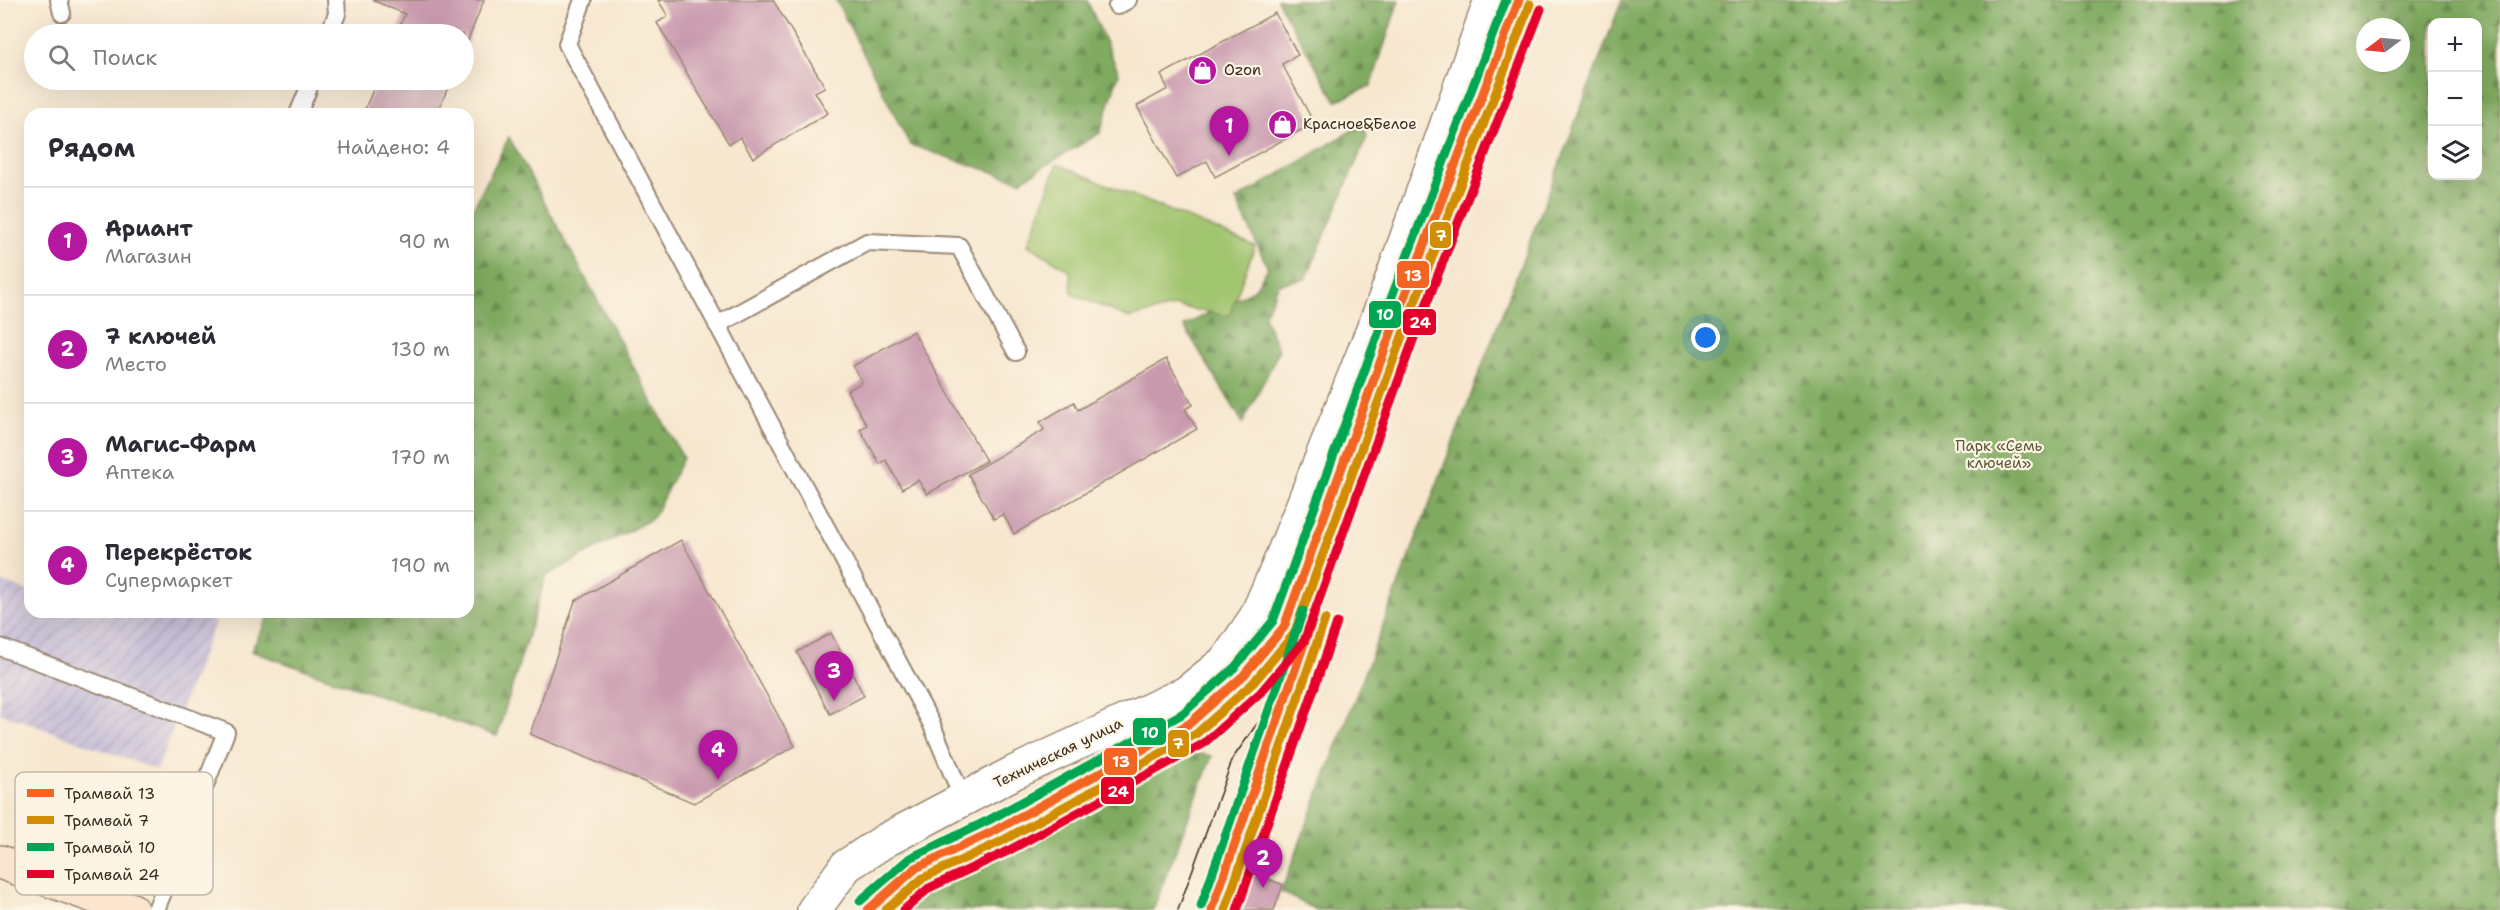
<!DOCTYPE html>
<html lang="ru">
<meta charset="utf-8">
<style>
:root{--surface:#fff;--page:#f2f2f3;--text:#2b2b33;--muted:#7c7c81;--line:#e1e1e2;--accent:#b5179e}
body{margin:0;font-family:"Shantell Sans",sans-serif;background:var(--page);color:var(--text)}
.controls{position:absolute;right:18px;top:18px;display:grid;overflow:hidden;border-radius:12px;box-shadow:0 6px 24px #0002}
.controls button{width:54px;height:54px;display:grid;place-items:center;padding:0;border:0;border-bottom:2px solid var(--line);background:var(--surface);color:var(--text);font:30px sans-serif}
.compass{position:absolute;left:2356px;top:18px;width:54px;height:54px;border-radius:50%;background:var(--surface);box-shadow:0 6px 24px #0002;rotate:254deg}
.you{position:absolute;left:1706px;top:338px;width:21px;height:21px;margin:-15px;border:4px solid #fff;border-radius:50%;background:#1a73e8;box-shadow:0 0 0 9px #1a73e833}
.badge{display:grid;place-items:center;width:39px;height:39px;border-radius:50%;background:var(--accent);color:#fff;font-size:20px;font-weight:700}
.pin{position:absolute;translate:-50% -50px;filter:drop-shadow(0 2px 3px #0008)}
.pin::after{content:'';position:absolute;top:32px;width:21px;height:18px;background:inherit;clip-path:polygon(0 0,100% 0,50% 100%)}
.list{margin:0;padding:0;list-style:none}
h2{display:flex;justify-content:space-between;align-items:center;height:78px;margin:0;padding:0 24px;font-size:26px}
h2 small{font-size:20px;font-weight:400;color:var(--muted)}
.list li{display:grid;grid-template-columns:39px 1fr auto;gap:18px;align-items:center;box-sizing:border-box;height:108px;padding:0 24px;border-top:2px solid var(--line)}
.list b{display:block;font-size:22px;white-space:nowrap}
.list p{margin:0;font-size:20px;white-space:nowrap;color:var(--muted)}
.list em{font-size:20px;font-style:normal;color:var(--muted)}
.icon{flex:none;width:33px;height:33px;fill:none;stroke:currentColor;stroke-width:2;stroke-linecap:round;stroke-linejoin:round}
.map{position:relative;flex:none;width:2500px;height:910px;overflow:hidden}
.search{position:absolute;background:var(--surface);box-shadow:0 6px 24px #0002;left:24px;top:24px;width:450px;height:66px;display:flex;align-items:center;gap:15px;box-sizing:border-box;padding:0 21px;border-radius:33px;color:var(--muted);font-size:22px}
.panel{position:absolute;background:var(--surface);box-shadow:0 6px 24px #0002;left:24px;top:108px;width:450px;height:510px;border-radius:18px}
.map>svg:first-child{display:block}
.industrial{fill:url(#industrial-furrows)}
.forest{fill:url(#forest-firs);stroke:#5e6a40;stroke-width:1.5;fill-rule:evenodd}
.park{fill:#a1c46e;stroke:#6e7746;stroke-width:1.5}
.building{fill:#c99aae}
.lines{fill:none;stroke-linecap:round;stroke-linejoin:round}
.service-casing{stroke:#998876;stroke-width:20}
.tertiary-casing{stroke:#998876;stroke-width:36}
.secondary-casing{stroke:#998876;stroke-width:36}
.service{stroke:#fff;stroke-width:16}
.tertiary{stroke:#fff;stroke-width:33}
.secondary{stroke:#fbe5cf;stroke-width:33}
.tram{stroke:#3b2a1e;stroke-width:1.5}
.tram-1-casing{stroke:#fcf5e5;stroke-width:14}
.tram-2-casing{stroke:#fcf5e5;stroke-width:14}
.tram-3-casing{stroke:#fcf5e5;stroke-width:14}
.tram-4-casing{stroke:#fcf5e5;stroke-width:14}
.tram-1{stroke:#f26522;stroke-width:9}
.tram-2{stroke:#d18d06;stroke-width:9}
.tram-3{stroke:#00a651;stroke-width:9}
.tram-4{stroke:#e4002b;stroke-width:9}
.labels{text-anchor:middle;stroke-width:4.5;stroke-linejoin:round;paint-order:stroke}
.poi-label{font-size:15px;fill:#3b2a1e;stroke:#fcf5e5;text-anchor:start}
.park-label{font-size:15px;fill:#5a5836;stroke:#fcf5e5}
.street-label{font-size:15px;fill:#3b2a1e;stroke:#fcf5e5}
.key{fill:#fcf5e5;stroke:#c2b8a9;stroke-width:1.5}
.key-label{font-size:16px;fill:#3b2a1e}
.line-badge{stroke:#fcf5e5;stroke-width:2}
.badge-label{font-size:16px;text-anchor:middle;font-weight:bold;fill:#fff}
</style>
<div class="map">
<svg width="2500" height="910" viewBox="0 0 2500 910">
<defs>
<pattern id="industrial-furrows" width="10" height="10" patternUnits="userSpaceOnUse" patternTransform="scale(1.5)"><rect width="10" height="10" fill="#c8bfd8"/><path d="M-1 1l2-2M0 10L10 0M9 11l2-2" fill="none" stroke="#ada4b9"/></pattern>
<pattern id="forest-firs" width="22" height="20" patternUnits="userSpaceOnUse" patternTransform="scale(1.5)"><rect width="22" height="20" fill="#80aa61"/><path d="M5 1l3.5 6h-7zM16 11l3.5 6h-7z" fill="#6a8b4f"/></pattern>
</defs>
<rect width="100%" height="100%" fill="#fcf5e5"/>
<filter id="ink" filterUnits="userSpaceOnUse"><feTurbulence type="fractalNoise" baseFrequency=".0167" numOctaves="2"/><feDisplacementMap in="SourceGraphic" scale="12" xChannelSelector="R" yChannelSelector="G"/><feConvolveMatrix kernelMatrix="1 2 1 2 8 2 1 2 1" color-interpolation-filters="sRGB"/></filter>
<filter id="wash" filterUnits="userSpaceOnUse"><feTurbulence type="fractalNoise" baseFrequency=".008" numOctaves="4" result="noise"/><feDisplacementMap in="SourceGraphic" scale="24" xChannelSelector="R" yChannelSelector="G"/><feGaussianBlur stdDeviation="1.35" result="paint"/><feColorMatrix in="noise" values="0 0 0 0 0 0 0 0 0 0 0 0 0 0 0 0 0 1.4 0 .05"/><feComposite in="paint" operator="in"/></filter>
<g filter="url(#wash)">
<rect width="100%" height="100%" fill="#f7e7cf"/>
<path class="industrial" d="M0,581l30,11v20h189l-62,158 -157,-57z"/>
<g class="forest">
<path d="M836,0h251l32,73 -19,60 -80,48 -110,-36z"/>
<path d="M1277,0h122l-28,86 -35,15z"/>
<path d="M1622,0h878v910h-1183l-36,-18zM2478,22v154h-46v-154zM2365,27h36v36h-36z"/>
<path d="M1363,124l4,13 -61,142 -27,5 -15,32 15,35 -36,72 -59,-97 70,-36 14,-22 -32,-68z"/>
<path d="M509,137l174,321 -30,60 -107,58 -49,160 -246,-85 20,-39h197v-393z"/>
<path d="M1190,752l22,4 -59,154h-253l50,-37z"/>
</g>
<path class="park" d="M1057,164l198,82 -26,70 -53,-10 -47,12 -57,-24 -2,-23 -42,-26z"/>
<g id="blocks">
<g class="building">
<path d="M372,0h112l-20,50v-16h-68l9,-20z"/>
<path d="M658,0h115l52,87 -10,5 13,21 -75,45 -13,-21 -11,7 -72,-121 11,-7z"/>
<path d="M1275,13l23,42 -16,9 32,59 -99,54 -8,-16 -31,17 -39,-72 31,-17 -7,-14z"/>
<path d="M377,80h74l-14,34h-74z"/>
<path d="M913,331l73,130 -59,33 -9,-14 -16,9 -16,-29 -6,4 -20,-35 7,-4 -20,-34 15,-9 -9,-16z"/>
<path d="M1166,359l27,46 -8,4 12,20 -183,105 -11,-20 -9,5 -26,-45 76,-44 -4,-8 34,-20 4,8z"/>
<path d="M681,540l114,206 -101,57 -164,-69 45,-133z"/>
<path d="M831,633l33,63 -34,18 -33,-62z"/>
<path d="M1251,872l32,13 -9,25h-38z"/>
</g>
</g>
</g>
<g filter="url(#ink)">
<use href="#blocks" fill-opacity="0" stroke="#998876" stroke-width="1.5"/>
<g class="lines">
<defs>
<g id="service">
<path d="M59,0l3,13"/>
<path d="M583,0l-16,44 364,679 32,76"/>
<path d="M1117,6l11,-6"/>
<path d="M329,34l8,-20 -1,-14"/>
<path d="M298,114l14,-34"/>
<path d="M717,325l150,-83 92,4 57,106"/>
<path d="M0,647l226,85 -70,178"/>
</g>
<path id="tertiary" d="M814,910l32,-44 40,-26 129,-68 171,-79 41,-33 29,-43 22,-50 104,-260 109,-307"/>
<path id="secondary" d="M0,862l132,48"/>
</defs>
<use href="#service" class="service-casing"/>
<use href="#tertiary" class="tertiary-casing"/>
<use href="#secondary" class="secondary-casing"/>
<use href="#service" class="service"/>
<use href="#tertiary" class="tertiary"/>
<use href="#secondary" class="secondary"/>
<path class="tram" d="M1178,910l55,-152 61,-87"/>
<defs>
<g id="tram-1">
<path d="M868,910l48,-42 78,-37 195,-107 55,-49 40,-48 114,-314 121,-313"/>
<path d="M1212,910l102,-295"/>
</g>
<g id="tram-2">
<path d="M886,910l37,-32 77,-36 196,-108 57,-51 41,-49 115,-317 121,-313"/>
<path d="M1225,910l100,-291"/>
</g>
<g id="tram-3">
<path d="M860,901l50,-43 79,-38 193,-106 53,-47 38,-46 114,-312 119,-309"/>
<path d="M1201,906l102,-295"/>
</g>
<g id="tram-4">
<path d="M904,910l25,-22 77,-36 197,-108 58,-52 43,-51 116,-320 121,-312"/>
<path d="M1237,910l100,-287"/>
</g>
</defs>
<use href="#tram-1" class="tram-1-casing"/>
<use href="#tram-2" class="tram-2-casing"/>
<use href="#tram-3" class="tram-3-casing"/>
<use href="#tram-4" class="tram-4-casing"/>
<use href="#tram-1" class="tram-1"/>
<use href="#tram-2" class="tram-2"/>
<use href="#tram-3" class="tram-3"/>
<use href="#tram-4" class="tram-4"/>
</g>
</g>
<defs>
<symbol id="shop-disc" viewBox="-11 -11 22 22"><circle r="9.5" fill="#b5179e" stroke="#fcf5e5"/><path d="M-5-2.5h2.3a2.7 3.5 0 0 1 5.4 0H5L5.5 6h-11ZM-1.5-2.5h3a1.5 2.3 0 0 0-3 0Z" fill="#fff"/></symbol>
</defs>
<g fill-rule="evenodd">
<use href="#shop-disc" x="1186" y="54" width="33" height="33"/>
<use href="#shop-disc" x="1266" y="108" width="33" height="33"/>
</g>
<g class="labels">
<g class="poi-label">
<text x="1224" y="75">Ozon</text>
<text x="1303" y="129">Красное&amp;Белое</text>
</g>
<g class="park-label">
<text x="1999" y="451">Парк «Семь<tspan x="1999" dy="17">ключей»</tspan></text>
</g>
<g class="street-label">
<text transform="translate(1058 753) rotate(-26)" y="5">Техническая улица</text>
</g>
</g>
<rect x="15" y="772" width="198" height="123" rx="9" class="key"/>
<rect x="27" y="789" width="27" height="8" fill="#f26522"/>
<rect x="27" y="816" width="27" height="8" fill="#d18d06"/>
<rect x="27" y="843" width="27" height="8" fill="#00a651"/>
<rect x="27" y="870" width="27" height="8" fill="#e4002b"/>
<g class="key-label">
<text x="64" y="799">Трамвай 13</text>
<text x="64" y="826">Трамвай 7</text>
<text x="64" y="853">Трамвай 10</text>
<text x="64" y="880">Трамвай 24</text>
</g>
<g class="line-badge">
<rect x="1429" y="221" width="23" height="28" rx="6" fill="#d18d06"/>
<rect x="1396" y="260" width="34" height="29" rx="6" fill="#f26522"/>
<rect x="1368" y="300" width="34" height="29" rx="6" fill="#00a651"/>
<rect x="1402" y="308" width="35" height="28" rx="6" fill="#e4002b"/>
<rect x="1132" y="717" width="35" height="29" rx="6" fill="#00a651"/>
<rect x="1167" y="729" width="23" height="29" rx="6" fill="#d18d06"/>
<rect x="1103" y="747" width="35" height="29" rx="6" fill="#f26522"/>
<rect x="1100" y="776" width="35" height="29" rx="6" fill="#e4002b"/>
</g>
<g class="badge-label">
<text x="1441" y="241">7</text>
<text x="1413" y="281">13</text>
<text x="1385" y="320">10</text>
<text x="1420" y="328">24</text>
<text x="1150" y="738">10</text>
<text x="1178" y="749">7</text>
<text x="1121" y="767">13</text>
<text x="1118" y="797">24</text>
</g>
</svg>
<div class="controls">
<button>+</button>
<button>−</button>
<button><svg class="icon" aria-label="layers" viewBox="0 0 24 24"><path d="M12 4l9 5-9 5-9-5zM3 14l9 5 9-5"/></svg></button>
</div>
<svg class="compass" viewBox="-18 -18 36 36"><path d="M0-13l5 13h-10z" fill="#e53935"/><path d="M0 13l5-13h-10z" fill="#7c7c81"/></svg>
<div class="you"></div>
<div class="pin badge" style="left:1229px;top:156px">1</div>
<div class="pin badge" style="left:1263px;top:888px">2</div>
<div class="pin badge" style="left:834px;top:701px">3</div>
<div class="pin badge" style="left:718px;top:780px">4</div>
<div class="search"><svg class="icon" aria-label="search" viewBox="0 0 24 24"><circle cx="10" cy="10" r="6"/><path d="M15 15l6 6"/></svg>Поиск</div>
<section class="panel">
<h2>Рядом<small>Найдено: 4</small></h2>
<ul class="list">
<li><span class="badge">1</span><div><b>Ариант</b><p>Магазин</p></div><em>90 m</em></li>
<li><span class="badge">2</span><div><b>7 ключей</b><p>Место</p></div><em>130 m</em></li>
<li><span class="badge">3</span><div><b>Магис-Фарм</b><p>Аптека</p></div><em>170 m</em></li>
<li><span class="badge">4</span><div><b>Перекрёсток</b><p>Супермаркет</p></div><em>190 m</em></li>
</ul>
</section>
</div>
